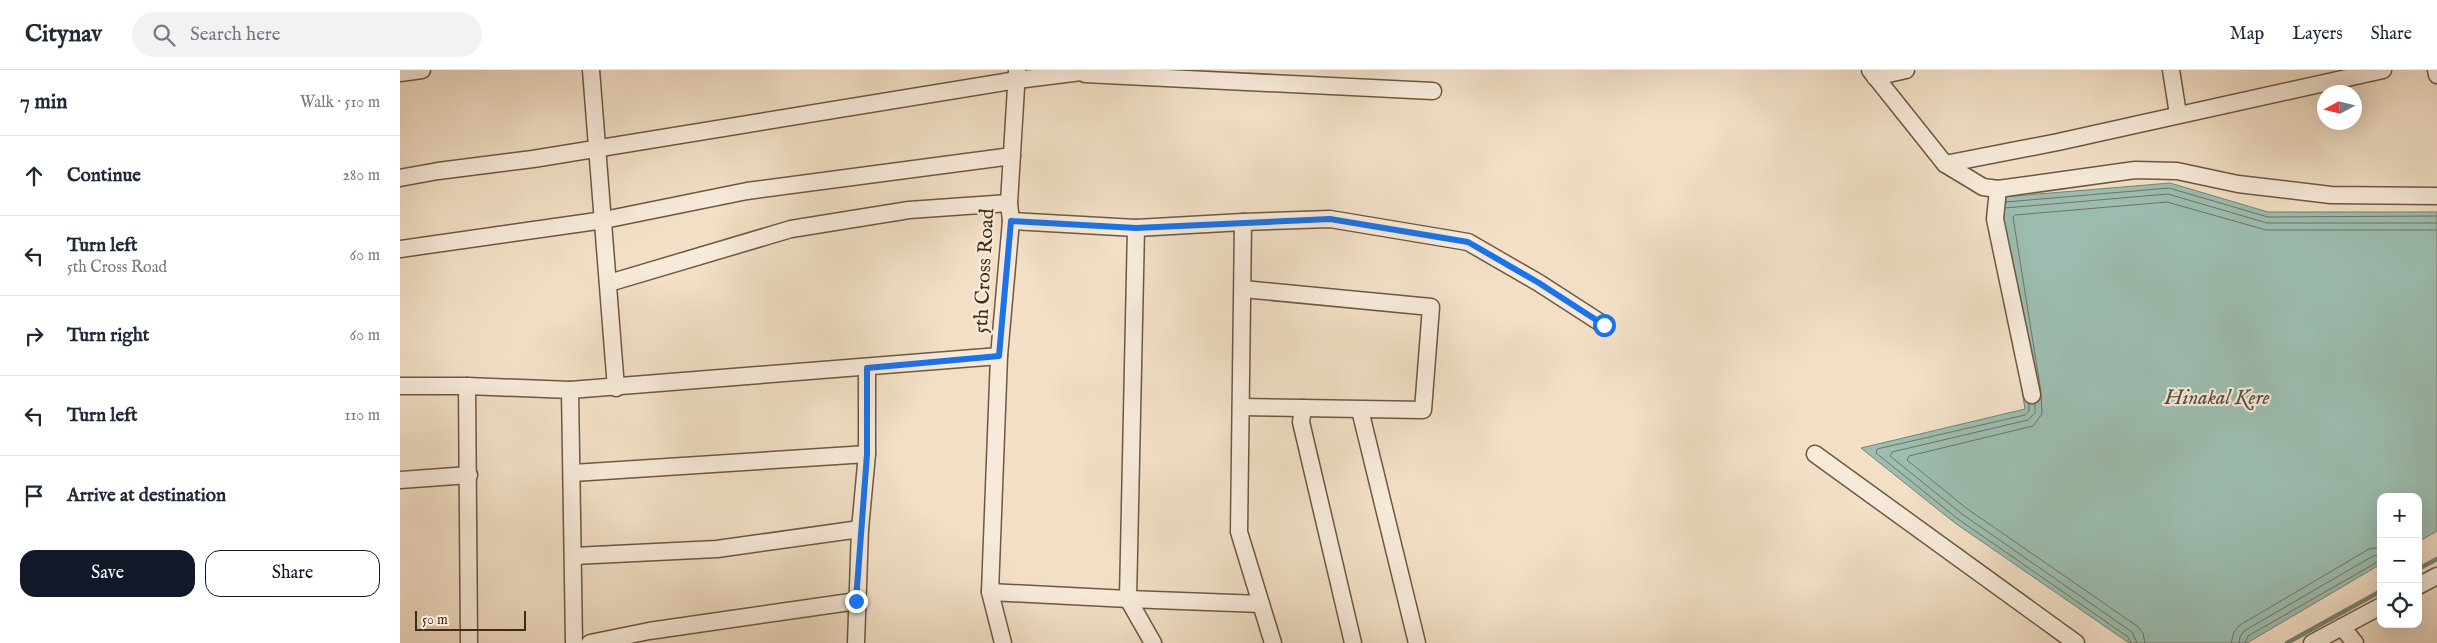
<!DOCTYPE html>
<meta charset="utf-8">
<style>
:root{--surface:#fff;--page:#f2f2f3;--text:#1f2937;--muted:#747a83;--line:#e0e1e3;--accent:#111827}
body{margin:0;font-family:"IM FELL English",serif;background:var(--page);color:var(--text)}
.controls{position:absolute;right:15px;bottom:15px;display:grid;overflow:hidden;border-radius:10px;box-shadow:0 5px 20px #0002}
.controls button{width:45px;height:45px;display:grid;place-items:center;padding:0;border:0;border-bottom:1px solid var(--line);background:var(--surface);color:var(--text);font:25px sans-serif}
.compass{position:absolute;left:1917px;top:15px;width:45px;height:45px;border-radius:50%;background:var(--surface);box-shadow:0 5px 20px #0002;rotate:263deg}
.scale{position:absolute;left:15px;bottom:12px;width:111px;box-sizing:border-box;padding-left:5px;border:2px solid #402c15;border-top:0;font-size:14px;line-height:18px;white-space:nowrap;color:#402c15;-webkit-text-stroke:4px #f7eada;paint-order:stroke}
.stop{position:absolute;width:15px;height:15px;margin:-11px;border:4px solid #1a73e8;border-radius:50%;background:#fff}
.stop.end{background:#1a73e8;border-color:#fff;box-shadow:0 1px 5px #0008}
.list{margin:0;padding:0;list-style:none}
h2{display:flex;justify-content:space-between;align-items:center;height:65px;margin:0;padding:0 20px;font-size:21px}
h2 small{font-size:16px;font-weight:400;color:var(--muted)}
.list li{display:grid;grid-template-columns:32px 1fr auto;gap:15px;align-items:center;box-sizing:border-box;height:80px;padding:0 20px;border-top:1px solid var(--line)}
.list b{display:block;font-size:19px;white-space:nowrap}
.list p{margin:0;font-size:16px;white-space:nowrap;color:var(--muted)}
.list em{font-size:16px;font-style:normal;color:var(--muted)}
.actions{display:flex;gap:10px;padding:15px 20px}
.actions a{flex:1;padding:11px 0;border:1px solid var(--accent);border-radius:15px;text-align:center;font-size:18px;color:var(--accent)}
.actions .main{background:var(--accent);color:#fff}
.icon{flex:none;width:28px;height:28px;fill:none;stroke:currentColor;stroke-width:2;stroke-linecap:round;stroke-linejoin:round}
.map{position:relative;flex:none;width:2037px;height:573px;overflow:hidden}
header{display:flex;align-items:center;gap:30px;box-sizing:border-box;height:70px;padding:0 25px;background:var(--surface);border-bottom:1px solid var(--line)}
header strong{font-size:24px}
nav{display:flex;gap:28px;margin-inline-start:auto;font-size:18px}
.search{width:350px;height:45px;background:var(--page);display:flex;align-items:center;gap:12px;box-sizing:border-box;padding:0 18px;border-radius:28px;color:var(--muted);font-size:19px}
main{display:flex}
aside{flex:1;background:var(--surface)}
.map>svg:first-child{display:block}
.water{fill:#9cbdb0;stroke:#778372}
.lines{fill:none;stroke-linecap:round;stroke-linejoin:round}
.shore{stroke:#6e7462;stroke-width:1}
.stream{stroke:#778372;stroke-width:4.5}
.minor-casing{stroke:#6c5941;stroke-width:19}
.minor{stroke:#f7eada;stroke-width:16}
.route{stroke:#1a73e8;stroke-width:6}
.labels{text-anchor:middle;stroke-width:4.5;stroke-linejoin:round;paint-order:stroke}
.street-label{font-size:20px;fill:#402c15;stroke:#f7eada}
.water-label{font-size:21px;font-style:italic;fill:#57503c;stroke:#f7eada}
</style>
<header>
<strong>Citynav</strong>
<div class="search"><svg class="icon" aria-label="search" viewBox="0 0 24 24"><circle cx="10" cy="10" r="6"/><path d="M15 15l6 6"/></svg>Search here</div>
<nav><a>Map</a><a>Layers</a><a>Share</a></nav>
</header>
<main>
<aside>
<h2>7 min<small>Walk · 510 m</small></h2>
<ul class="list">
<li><svg class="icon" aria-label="ahead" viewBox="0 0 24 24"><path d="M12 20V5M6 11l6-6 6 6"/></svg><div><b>Continue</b></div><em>280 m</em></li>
<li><svg class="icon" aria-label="left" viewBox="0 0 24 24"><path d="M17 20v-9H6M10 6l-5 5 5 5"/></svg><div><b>Turn left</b><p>5th Cross Road</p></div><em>60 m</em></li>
<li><svg class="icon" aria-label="right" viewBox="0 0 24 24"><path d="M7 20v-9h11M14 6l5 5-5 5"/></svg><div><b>Turn right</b></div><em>60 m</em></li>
<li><svg class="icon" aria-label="left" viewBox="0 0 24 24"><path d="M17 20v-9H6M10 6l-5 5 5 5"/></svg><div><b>Turn left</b></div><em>110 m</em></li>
<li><svg class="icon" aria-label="arrive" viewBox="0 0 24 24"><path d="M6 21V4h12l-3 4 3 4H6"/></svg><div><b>Arrive at destination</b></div></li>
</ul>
<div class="actions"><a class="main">Save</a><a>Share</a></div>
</aside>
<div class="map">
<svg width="2037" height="573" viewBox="0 0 2037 573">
<rect width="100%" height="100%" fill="#f2dfc6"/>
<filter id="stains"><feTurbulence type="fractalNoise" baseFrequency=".004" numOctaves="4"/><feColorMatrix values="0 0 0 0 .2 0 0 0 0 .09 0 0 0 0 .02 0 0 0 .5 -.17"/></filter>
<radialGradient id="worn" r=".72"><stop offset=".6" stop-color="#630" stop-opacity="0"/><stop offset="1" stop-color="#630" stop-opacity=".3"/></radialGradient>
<path class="water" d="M1770,113l98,29h169v319l-19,11v-45h-37v67l-134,79h-118l-174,-120 -94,-75 164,-39 -34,-211z"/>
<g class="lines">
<g class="shore">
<path d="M1606,132l163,-14 99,29 169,-1"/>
<path d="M1605,138l163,-14 99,29h170"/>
<path d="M1641,322l-28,-175 2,-2 152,-13 99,28h171"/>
<path d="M1641,324l1,20 -9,12 -124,30 -2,4 59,48 171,118 6,7 2,10"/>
<path d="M1629,334v7l-4,4 -148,34 -1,4 82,66 170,118 3,6"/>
<path d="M1635,334v9l-7,7 -136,32 -2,4 72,58 170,118 5,11"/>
<path d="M1831,573l3,-11 6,-7 129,-76 12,-2"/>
<path d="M1839,573l1,-6 4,-6 129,-75 8,-2"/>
<path d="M1845,573l3,-7 133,-76"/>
</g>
<g class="stream">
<path d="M2018,499l19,-10"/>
<path d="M1887,573l94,-52"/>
</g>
<defs>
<g id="minor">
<path d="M191,0l25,318"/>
<path d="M1470,0l75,94 38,23 15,2 137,-19 42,1 61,13 93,11 106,1"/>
<path d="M1771,0l7,44"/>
<path d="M2036,0l1,5"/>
<path d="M0,3l22,-3"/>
<path d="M685,4l348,17"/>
<path d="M1475,7l31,-7"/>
<path d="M1545,94l113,-22 325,-72"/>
<path d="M0,108l38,-7 95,-12 484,-79 80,-10"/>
<path d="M1598,119l-3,30 37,176"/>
<path d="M611,151l125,7 107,-6 -4,310 34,111"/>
<path d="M843,152l87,-3 138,23 71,41 65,42"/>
<path d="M736,158l-8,371 25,44"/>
<path d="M0,179l204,-29 143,-29 265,-35"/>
<path d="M209,213l182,-54 118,-19 100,-7"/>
<path d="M0,316h67l103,4 429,-34"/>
<path d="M67,316l2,257"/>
<path d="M170,320l4,253"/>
<path d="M841,337l182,3 8,-103 -188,-18"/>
<path d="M903,338l-2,14 52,221"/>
<path d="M960,340l57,233"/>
<path d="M1415,384l261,189"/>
<path d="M173,403l294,-19"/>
<path d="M0,410l69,-5"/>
<path d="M174,486l143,-7 143,-20"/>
<path d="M2018,516l19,-10"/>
<path d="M590,522l138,7 133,5"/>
<path d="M1942,557l13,16"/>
<path d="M190,573l59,-12 208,-30"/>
<path d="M456,573l4,-114 7,-75v-86"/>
<path d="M603,573l-13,-51 9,-236 12,-135 -2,-18 8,-132"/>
<path d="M1912,573l69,-37"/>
</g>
</defs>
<use href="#minor" class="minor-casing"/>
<use href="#minor" class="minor"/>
</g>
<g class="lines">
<path class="route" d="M456,531l11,-147v-86l132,-12 12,-135 125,7 194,-9 138,23 71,41 65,42"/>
</g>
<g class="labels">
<g class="street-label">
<text transform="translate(583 201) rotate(-87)" y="7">5th Cross Road</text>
</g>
<g class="water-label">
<text x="1817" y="334">Hinakal Kere</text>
</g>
</g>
<rect width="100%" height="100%" filter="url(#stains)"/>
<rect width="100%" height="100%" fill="url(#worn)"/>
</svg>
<div class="controls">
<button>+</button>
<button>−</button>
<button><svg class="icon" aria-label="locate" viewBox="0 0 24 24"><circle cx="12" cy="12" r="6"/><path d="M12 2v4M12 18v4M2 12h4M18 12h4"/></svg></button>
</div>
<svg class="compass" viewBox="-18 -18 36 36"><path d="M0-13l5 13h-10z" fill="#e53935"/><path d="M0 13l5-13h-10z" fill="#747a83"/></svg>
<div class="scale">50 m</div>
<div class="stop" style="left:1204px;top:255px"></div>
<div class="stop end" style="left:456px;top:531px"></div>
</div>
</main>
